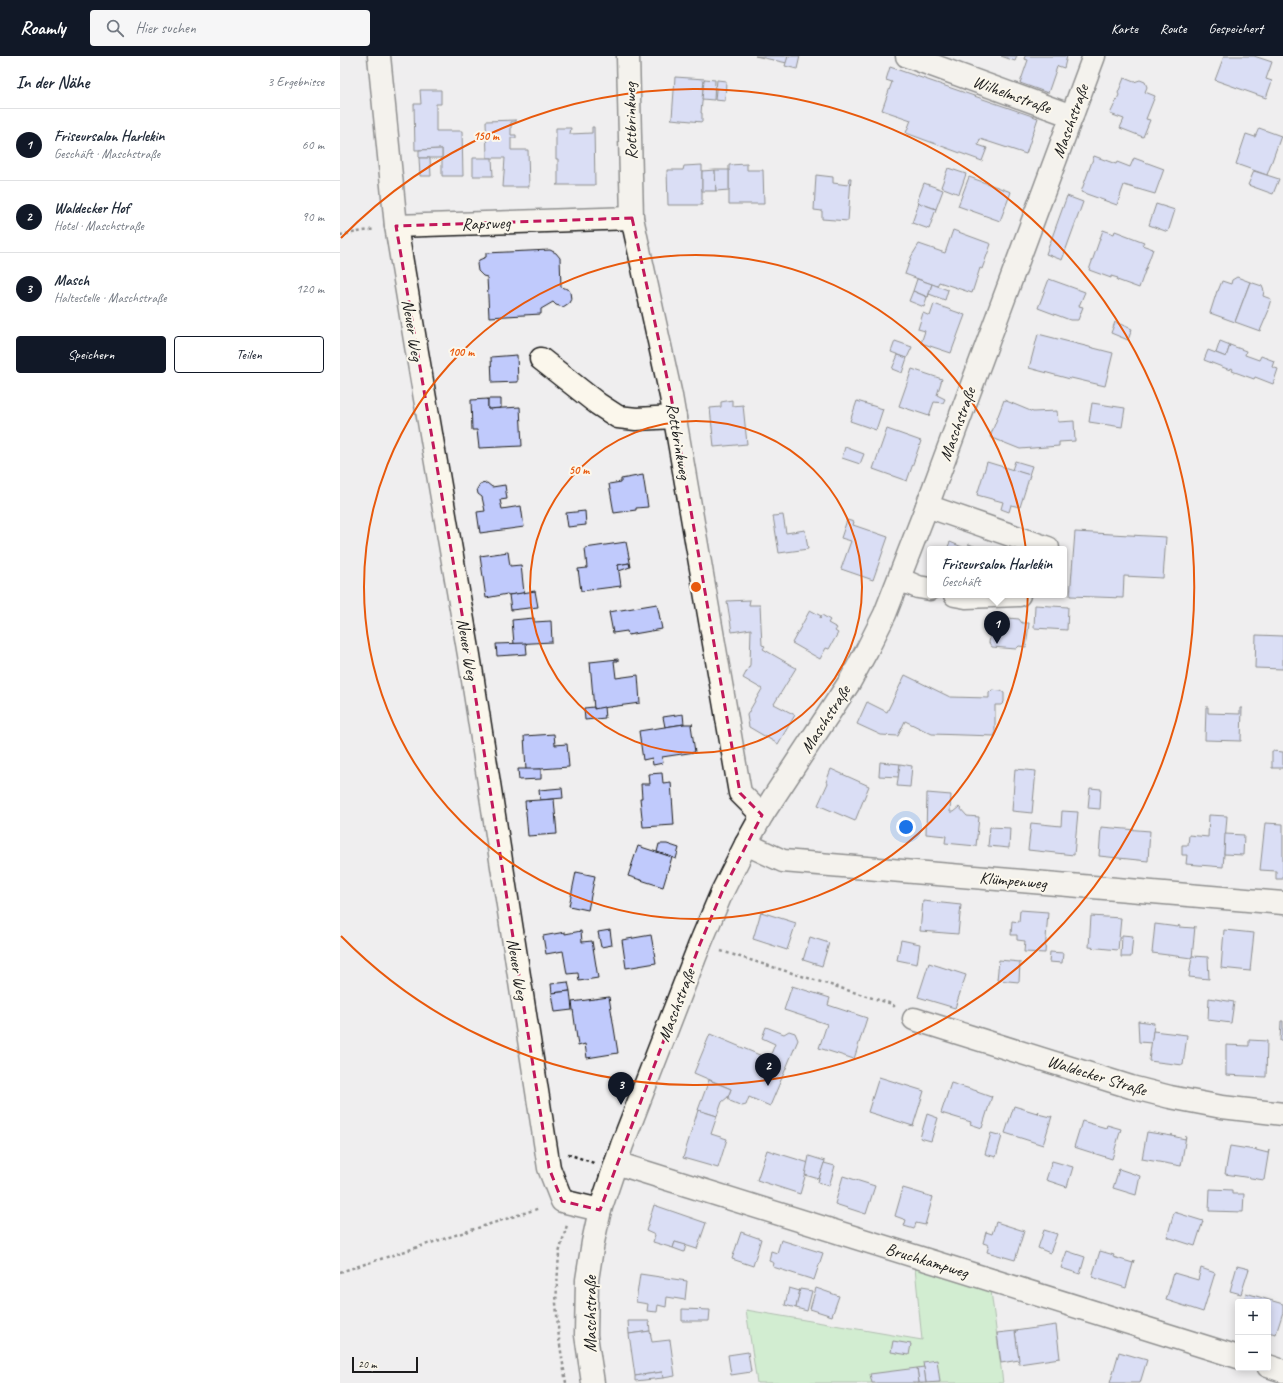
<!DOCTYPE html>
<html lang="de">
<meta charset="utf-8">
<style>
:root{--surface:#fff;--page:#f6f6f7;--text:#1f2937;--muted:#747a83;--line:#e0e1e3;--accent:#111827}
body{margin:0;font-family:Caveat,sans-serif;background:var(--page);color:var(--text)}
.controls{position:absolute;right:12px;bottom:12px;display:grid;overflow:hidden;border-radius:4px;box-shadow:0 2px 10px #0003}
.controls button{width:36px;height:36px;display:grid;place-items:center;padding:0;border:0;border-bottom:1px solid var(--line);background:var(--surface);color:var(--text);font:20px sans-serif}
.scale{position:absolute;left:12px;bottom:10px;width:66px;box-sizing:border-box;padding-left:4px;border:2px solid #1c1c1c;border-top:0;font-size:11px;line-height:14px;white-space:nowrap;color:#1c1c1c;-webkit-text-stroke:3px #fbf7ec;paint-order:stroke}
.you{position:absolute;left:566px;top:771px;width:14px;height:14px;margin:-10px;border:3px solid #fff;border-radius:50%;background:#1a73e8;box-shadow:0 0 0 6px #1a73e833}
.badge{display:grid;place-items:center;width:26px;height:26px;border-radius:50%;background:var(--accent);color:#fff;font-size:13px;font-weight:700}
.pin{position:absolute;translate:-50% -33px;filter:drop-shadow(0 1px 2px #0008)}
.pin::after{content:'';position:absolute;top:21px;width:14px;height:12px;background:inherit;clip-path:polygon(0 0,100% 0,50% 100%)}
.popup{position:absolute;left:587px;top:490px;width:140px;height:52px;box-sizing:border-box;display:grid;place-content:center;border-radius:4px;background:var(--surface);filter:drop-shadow(0 1px 3px #0005);font-size:13px;white-space:nowrap;color:var(--muted)}
.popup b{font-size:15px;color:var(--text)}
.popup::after{content:'';position:absolute;left:50%;top:100%;margin-left:-8px;border:8px solid transparent;border-top-color:var(--surface)}
.list{margin:0;padding:0;list-style:none}
h2{display:flex;justify-content:space-between;align-items:center;height:52px;margin:0;padding:0 16px;font-size:17px}
h2 small{font-size:13px;font-weight:400;color:var(--muted)}
.list li{display:grid;grid-template-columns:26px 1fr auto;gap:12px;align-items:center;box-sizing:border-box;height:72px;padding:0 16px;border-top:1px solid var(--line)}
.list b{display:block;font-size:15px;white-space:nowrap}
.list p{margin:0;font-size:13px;white-space:nowrap;color:var(--muted)}
.list em{font-size:13px;font-style:normal;color:var(--muted)}
.actions{display:flex;gap:8px;padding:12px 16px}
.actions a{flex:1;padding:9px 0;border:1px solid var(--accent);border-radius:4px;text-align:center;font-size:14px;color:var(--accent)}
.actions .main{background:var(--accent);color:#fff}
.icon{flex:none;width:22px;height:22px;fill:none;stroke:currentColor;stroke-width:2;stroke-linecap:round;stroke-linejoin:round}
.map{position:relative;flex:none;width:943px;height:1327px;overflow:hidden}
header{display:flex;align-items:center;gap:24px;box-sizing:border-box;height:56px;padding:0 20px;background:var(--accent);color:#fff}
header strong{font-size:19px}
nav{display:flex;gap:22px;margin-inline-start:auto;font-size:14px}
.search{width:280px;height:36px;background:var(--page);display:flex;align-items:center;gap:10px;box-sizing:border-box;padding:0 14px;border-radius:4px;color:var(--muted);font-size:15px}
main{display:flex}
aside{flex:1;background:var(--surface)}
.map>svg:first-child{display:block}
.green{fill:#b0eaae;stroke:#668365}
.building{fill:#c0cafc;stroke:#1c1c1c}
.lines{fill:none;stroke-linecap:round;stroke-linejoin:round}
.minor-casing{stroke:#1c1c1c;stroke-width:25}
.path{stroke:#1c1c1c;stroke-width:2.5;stroke-dasharray:3 3;stroke-linecap:butt}
.minor{stroke:#fbf7ec;stroke-width:22}
.marked{fill:none;stroke:#c2185b;stroke-width:3;stroke-dasharray:8 5;stroke-linejoin:round}
.ring{fill:none;stroke:#e8590c;stroke-width:2}
.labels{text-anchor:middle;stroke-width:4;stroke-linejoin:round;paint-order:stroke}
.street-label{font-size:17px;fill:#1c1c1c;stroke:#fbf7ec}
.centre{fill:#e8590c;stroke:#fbf7ec;stroke-width:2}
.ring-label{font-size:12px;text-anchor:middle;font-weight:bold;fill:#e8590c;stroke:#fbf7ec;stroke-width:4;stroke-linejoin:round;paint-order:stroke}
</style>
<header>
<strong>Roamly</strong>
<div class="search"><svg class="icon" aria-label="search" viewBox="0 0 24 24"><circle cx="10" cy="10" r="6"/><path d="M15 15l6 6"/></svg>Hier suchen</div>
<nav><a>Karte</a><a>Route</a><a>Gespeichert</a></nav>
</header>
<main>
<aside>
<h2>In der Nähe<small>3 Ergebnisse</small></h2>
<ul class="list">
<li><span class="badge">1</span><div><b>Friseursalon Harlekin</b><p>Geschäft · Maschstraße</p></div><em>60 m</em></li>
<li><span class="badge">2</span><div><b>Waldecker Hof</b><p>Hotel · Maschstraße</p></div><em>90 m</em></li>
<li><span class="badge">3</span><div><b>Masch</b><p>Haltestelle · Maschstraße</p></div><em>120 m</em></li>
</ul>
<div class="actions"><a class="main">Speichern</a><a>Teilen</a></div>
</aside>
<div class="map">
<svg width="943" height="1327" viewBox="0 0 943 1327">
<rect width="100%" height="100%" fill="#efeeef"/>
<filter id="ink" filterUnits="userSpaceOnUse"><feTurbulence type="fractalNoise" baseFrequency=".025" numOctaves="2"/><feDisplacementMap in="SourceGraphic" scale="8" xChannelSelector="R" yChannelSelector="G"/><feConvolveMatrix kernelMatrix="1 2 1 2 8 2 1 2 1" color-interpolation-filters="sRGB"/></filter>
<g filter="url(#ink)">
<path class="green" d="M575,1212l76,23 12,92h-246l-11,-73 176,30z"/>
<g class="building">
<path d="M415,0h33l-1,7z"/>
<path d="M448,0h12l-3,13 -12,-3z"/>
<path d="M661,0h16l-2,5z"/>
<path d="M685,0h42l-3,12 -6,-2 -1,1 -9,26 -28,-10 8,-23 -4,-1z"/>
<path d="M884,0h30l18,6 -6,17 6,2 -6,17 -51,-18z"/>
<path d="M550,11l148,51 -12,36 -46,-15 -2,6 9,3 -5,13 -76,-28 5,-13 -29,-10 10,-28 -6,-2z"/>
<path d="M335,21l30,2 -1,1 -3,33h1v9l-31,-3 1,-1z"/>
<path d="M784,22l10,4 6,-2 5,2 2,5 -2,5 10,4 -9,23 4,1 -7,17 -23,-9 4,-9 -14,-5 9,-19 -1,-2z"/>
<path d="M365,23l10,1 -1,20 -12,-1 2,-19z"/>
<path d="M377,24l9,1 -1,20 -10,-1z"/>
<path d="M80,34h21v14h-5v27h26l1,45h-21v-27l-27,1 -1,-46h7z"/>
<path d="M176,64v2h-5v13h5v3h-5v12h17l1,37h-26l2,-29h-18l-1,-37z"/>
<path d="M252,71h2l1,58h-39l2,-1v-25h-2v-31h15l-1,6 22,-1z"/>
<path d="M919,72l22,8 -14,39 -31,-11 10,-30 9,3z"/>
<path d="M102,93v9h-23v-8z"/>
<path d="M754,100l22,8 1,-2 13,5 4,-9 30,11 -9,25 -31,-9 -7,20 -36,-13z"/>
<path d="M79,102h11l1,18h-11z"/>
<path d="M133,102h19l1,18h-20z"/>
<path d="M407,108v6h16l1,34h-35v-39z"/>
<path d="M362,109v40h-34l-1,-35h16l1,-4z"/>
<path d="M608,112l18,6 -7,20 -18,-7z"/>
<path d="M375,114l1,21h-14v-20z"/>
<path d="M375,114h14v20l-13,1z"/>
<path d="M914,115l25,8 -6,15 -25,-9z"/>
<path d="M476,119l17,2v6l15,2 1,-7h2l-3,43 -26,-2v-8l-8,-1z"/>
<path d="M629,121l42,15 -11,29 -42,-15z"/>
<path d="M584,127l19,7 -7,19 -19,-7z"/>
<path d="M727,140l16,6 -21,58 -16,-6z"/>
<path d="M579,147l17,6 -7,20 -17,-6z"/>
<path d="M816,148l19,6 -7,22 -19,-7z"/>
<path d="M613,174l38,14 -9,25 -2,-1 -8,25 -33,-11 -2,4 -32,-12 6,-17 8,-13 26,9z"/>
<path d="M763,174l11,4 1,-3 29,11 -2,3 11,4 -14,39 -22,-8 1,-2 -7,-2v2l-22,-8z"/>
<path d="M210,194l6,3 4,5 1,29 7,2 2,3 1,7 -2,4 -6,4 -7,-2 -3,-3 -12,7v5l-52,3 -2,-40 -4,-1 -5,-5 -1,-7 2,-4 7,-3v-4z"/>
<path d="M897,221l13,5 -15,40 -25,-9 7,-22h1l4,-10 9,3 1,-4z"/>
<path d="M577,223l15,5 -4,13 -15,-6z"/>
<path d="M709,223l36,13 -6,14 4,1 -5,13h-8l-32,-12z"/>
<path d="M910,226l12,4 2,5 -1,5 8,3 -3,10 1,1 -9,21 -25,-9z"/>
<path d="M592,228l16,6 -3,10 -16,-6 -1,3z"/>
<path d="M573,235l14,6 -3,10 -15,-6z"/>
<path d="M594,248l31,11 -14,38 -30,-10 4,-12 -7,-2 5,-16 7,3z"/>
<path d="M775,266l17,7 -4,11 -17,-7z"/>
<path d="M698,278l75,19 -8,33 -34,-8 -1,1 -41,-11z"/>
<path d="M555,285l17,6 -5,11 -16,-6z"/>
<path d="M880,285l10,4 -4,12 -10,-4z"/>
<path d="M890,289l16,6 -1,4 14,5 2,-4 13,5 -2,6 6,2 -5,15 -18,-7 -1,2 -22,-8 1,-2 -2,-1 -1,2 -26,-10 4,-10 18,7z"/>
<path d="M177,299l1,27 -26,1 -1,-26z"/>
<path d="M558,299l9,3 -5,15 -10,-4z"/>
<path d="M572,313l30,10 -5,16 8,4 -2,4 -9,-1 -5,14 -30,-10z"/>
<path d="M148,343v10l32,-2 2,39 -43,2 -2,-18h-5l-1,-30z"/>
<path d="M148,343h13v9l-13,1z"/>
<path d="M392,344v6l11,-1 4,39 -33,3 -4,-39 11,-1v-5z"/>
<path d="M664,344l29,12 24,-1 1,11 16,-1 1,20 -16,1v4l-39,3 -30,-12z"/>
<path d="M517,345l26,8 -7,21 -26,-9z"/>
<path d="M752,347l33,5 -3,19 -33,-5z"/>
<path d="M547,373l34,12 -14,40 -34,-12z"/>
<path d="M505,391l19,7 -4,10 -18,-6z"/>
<path d="M675,405l17,5 -3,9 -17,-5z"/>
<path d="M647,406l43,13 -10,32 -9,-2 -2,7 -8,-3 2,-7 -26,-7z"/>
<path d="M303,419l5,32 -12,1v2l-22,3 -5,-29 12,-2v-3z"/>
<path d="M147,427l5,4 13,-2 2,14 -7,1 2,9 19,-3 3,21 -44,6 -3,-21 8,-1 -3,-14 -4,-3 -1,-5 3,-5z"/>
<path d="M245,455l1,14 -18,2 -2,-14z"/>
<path d="M443,459l3,18 19,-3 3,19 -29,4 -6,-37z"/>
<path d="M507,464l7,2 -1,3 35,12 -15,43 -32,-11 10,-28 -10,-3z"/>
<path d="M735,476l91,5 -3,41 -39,-2 -1,22 -53,-2z"/>
<path d="M286,486l5,25h-1l-1,-4 -11,2 3,21 -40,5 -3,-22 9,-1 -2,-20z"/>
<path d="M610,486l17,7h-20z"/>
<path d="M629,488l12,5h-13z"/>
<path d="M168,496l2,14 11,-1 3,28 -15,2 -2,-1 -21,4 -6,-42z"/>
<path d="M289,507l1,4 -11,4 -1,-6z"/>
<path d="M195,535l3,16 -27,3 -2,-15z"/>
<path d="M410,544l-1,5h11l2,40 3,1 -2,3 33,19 -22,36 21,11 -17,29 -29,-17 -2,-12 15,-26 -19,-11 7,-13 1,-36 -19,3 -5,-31z"/>
<path d="M317,548l5,25 -34,6 -1,-4 -14,2 -4,-21z"/>
<path d="M695,549l33,2 -1,23 -33,-2z"/>
<path d="M470,554l11,6 -1,2 2,-3 5,3 3,2 -2,3 9,5 -2,3 3,2 -9,16 -3,-1 -6,11 -28,-16z"/>
<path d="M657,561l22,2 3,4h7l-3,24 -7,-1 -3,3 -24,-2 -3,-4 3,-23z"/>
<path d="M194,562v4l17,-1 1,21 -38,2 -2,-24z"/>
<path d="M916,579l27,1v33l-28,-1z"/>
<path d="M186,587l1,11 -30,2 -1,-12z"/>
<path d="M278,603v2h-4l2,17 22,-3 2,28 -46,6 -4,-47z"/>
<path d="M565,619l45,22 39,1v-5l3,-3 9,1 3,2v9l-3,3h-6v31l-63,-2 -27,-13 -7,15 -17,-1 -24,-11 10,-22 20,10z"/>
<path d="M254,651v2l10,-2 1,11 -20,2 -1,-12z"/>
<path d="M866,651h2v6l32,1v-6h2l-1,33 -36,-1z"/>
<path d="M343,658l1,10 -19,3 -2,-10z"/>
<path d="M344,668h9l-2,1 4,27 -33,5 1,6 -10,2 -1,-7 -9,2 -4,-29z"/>
<path d="M214,678l1,11 12,-1 2,23 -43,3 -2,-34z"/>
<path d="M932,695l11,1v16h-11z"/>
<path d="M540,706l20,2 -1,13 -20,-1z"/>
<path d="M560,708l12,2 -2,21 -13,-1z"/>
<path d="M178,713h23v10l-22,1z"/>
<path d="M491,713l38,17 -14,35 -37,-16 10,-22 -2,-1z"/>
<path d="M675,713l21,2 -4,42 -20,-2z"/>
<path d="M322,717l1,10 8,-1 3,43 -31,2 -3,-29h2l-1,-14h9l-1,-10z"/>
<path d="M222,732l1,10 -23,2 -1,-10z"/>
<path d="M750,732l11,1 -1,20 -12,-1z"/>
<path d="M587,737l24,2 -1,17h3l6,-5 8,9 12,1 -3,29 -31,-3 1,-7 -20,-2z"/>
<path d="M214,743l3,35 -29,2 -3,-35z"/>
<path d="M722,755l16,1 -4,43 -46,-5 3,-27 30,3z"/>
<path d="M869,759l18,1 -4,51 -37,-3 1,-9h-5v-10h6l1,-10 19,2z"/>
<path d="M925,767l18,1v55h-7v-8l-16,-1z"/>
<path d="M650,771l20,1 -1,20 -21,-2z"/>
<path d="M761,771l49,4 -2,30 -49,-5z"/>
<path d="M885,778l19,1 -1,20 -19,-1z"/>
<path d="M319,788h8l12,4 -3,11 -19,-7z"/>
<path d="M298,790l34,11 -9,30 -35,-11z"/>
<path d="M236,816l19,4 -7,34 -19,-4z"/>
<path d="M583,845l38,4 -3,29 -38,-3z"/>
<path d="M680,854l28,2 -3,41 -21,-1 1,-11 -8,-1v-5h-6l1,-14 7,1z"/>
<path d="M421,856l35,11 -9,27 -34,-11z"/>
<path d="M751,860l30,2 -3,32 -29,-3z"/>
<path d="M815,868l23,3 1,-2v2l15,1 1,-2 -3,32 -40,-5z"/>
<path d="M270,874l2,15 -11,2 -3,-15z"/>
<path d="M884,874l30,3 -4,38 -29,-3z"/>
<path d="M241,875l1,11 10,-1 6,37 -19,3 -1,-8 -11,1 -4,-23 -17,3 -3,-18 22,-4v2z"/>
<path d="M311,879l5,28 -30,5 -4,-28z"/>
<path d="M782,879l11,1 -2,21h-10z"/>
<path d="M470,881l19,6 -7,23 -19,-6z"/>
<path d="M561,884l19,4 -3,20 -20,-4z"/>
<path d="M710,896l13,1 -1,10 -13,-1z"/>
<path d="M852,900l16,1 1,22 -20,-2z"/>
<path d="M659,904l21,2 -1,20 -22,-2z"/>
<path d="M589,907l37,12 -11,33 -37,-11z"/>
<path d="M228,926l2,9 -18,2 -1,-9z"/>
<path d="M452,930l38,12 -2,7 39,13 -13,41 -35,-11 8,-24 -43,-14z"/>
<path d="M230,935l2,19 -17,2 -3,-19z"/>
<path d="M269,941l9,56 -31,5 -2,-14 -7,2 -6,-44z"/>
<path d="M869,942l25,4 -3,21 -23,-3z"/>
<path d="M798,965l16,2 -2,20 -13,-1z"/>
<path d="M941,965h2v20h-3z"/>
<path d="M426,971l18,7 5,-3 6,2 3,7 -28,66 -21,-9 -3,8 -4,1 -12,-5 -2,-4 3,-8 -37,-16 16,-39 59,25 6,-15 -13,-6z"/>
<path d="M813,975l34,4 -4,30 -34,-4z"/>
<path d="M909,984l18,1 -1,36 -40,-2v-30l23,1z"/>
<path d="M539,1021l45,14 -11,35 -45,-14z"/>
<path d="M369,1024l22,9 -3,8 -6,5 -5,14 -19,-6z"/>
<path d="M611,1027l26,8v1l14,5 1,-1 -10,32 -12,-4 1,-2 -30,-9z"/>
<path d="M674,1050l23,7 2,-2 -1,3 12,3 2,-1 -9,29 -38,-12z"/>
<path d="M358,1054l19,6 -6,18 16,5 -9,29 -35,-10z"/>
<path d="M587,1058l11,4 -7,23 -11,-3z"/>
<path d="M742,1065l24,7 1,-3 14,4 -9,30 -38,-12z"/>
<path d="M807,1076l25,4v-2v2l13,3 1,-3 -5,30 -39,-7z"/>
<path d="M651,1077l11,3 -6,21 -11,-3z"/>
<path d="M890,1090l25,4 1,-2v2l12,3 1,-3 -5,30 -39,-6z"/>
<path d="M427,1094l42,13 -9,31 -43,-14z"/>
<path d="M469,1100l16,5 -6,18 -14,-4z"/>
<path d="M712,1105l21,6 -6,20 -21,-7z"/>
<path d="M484,1107l11,3 -6,20 -11,-4z"/>
<path d="M779,1113l21,7 -4,19 -23,-7z"/>
<path d="M503,1120l32,10 -9,28 -31,-10z"/>
<path d="M563,1132l30,9 -8,28 -9,-2 -2,6 -10,-3 2,-6 -11,-4z"/>
<path d="M870,1133l22,1v4h12l-1,18 -34,-1z"/>
<path d="M314,1149l52,18 -9,26 -22,-7 -2,6 -20,-6 2,-7 -9,-4z"/>
<path d="M834,1156l29,9 -8,25 -28,-9z"/>
<path d="M656,1166l28,9 -9,29 -28,-8 2,-7 -6,-2 3,-11 6,2z"/>
<path d="M704,1174l13,4 -7,19 -12,-5z"/>
<path d="M401,1176l20,7 -8,27 -21,-7z"/>
<path d="M441,1184l42,13 -9,27 -41,-13 1,-4 -5,-2 2,-10 6,2z"/>
<path d="M335,1186l11,3 -2,7 -11,-4z"/>
<path d="M727,1195l18,6 -5,17 -19,-6z"/>
<path d="M760,1195l14,4 -1,2 20,6 1,-3 -8,28 -34,-11z"/>
<path d="M897,1210l12,3 -8,25 -11,-3z"/>
<path d="M861,1212l14,5 -12,39 -37,-12 8,-27 24,7z"/>
<path d="M300,1218l47,7 -2,19 -18,-3 -1,10 -8,-2 -1,7 -10,-1 1,-7 -12,-2z"/>
<path d="M449,1232l11,3 -4,17 -11,-3z"/>
<path d="M476,1232l23,8 -7,20 -22,-7z"/>
<path d="M460,1233l12,2 -5,20 -11,-3z"/>
<path d="M906,1237l37,11v8l-7,22 -8,-2v-30h-24z"/>
<path d="M342,1253l28,1 -1,11h-27z"/>
<path d="M288,1265h21l1,10 -21,3z"/>
<path d="M716,1269l4,33 -41,6 -4,-33z"/>
<path d="M310,1275l2,11 18,-2 5,36 -12,2 -1,-6 -27,4 -6,-42z"/>
<path d="M675,1275l4,29 -18,3 -4,-30z"/>
<path d="M553,1285l18,3 -2,11 -18,-3z"/>
<path d="M408,1296l3,20 -20,3 -3,-20z"/>
<path d="M779,1296l28,8 -7,23h-30z"/>
<path d="M597,1304l3,22 -14,1 -3,-21z"/>
<path d="M584,1311l2,16h-7l-2,-15z"/>
<path d="M577,1312l2,15h-47l-2,-9z"/>
<path d="M322,1316l1,6 -28,3v-5z"/>
</g>
<g class="lines">
<defs>
<g id="minor">
<path d="M39,0l17,170 21,126 52,303 80,513 13,33 38,9"/>
<path d="M288,0l4,162 39,178 69,397 22,22"/>
<path d="M567,0l165,60"/>
<path d="M56,170l236,-8"/>
<path d="M201,303l57,45 20,13 18,2 39,-2"/>
<path d="M587,450l121,42v1"/>
<path d="M559,523l19,8 12,2"/>
<path d="M615,539l11,2 53,-2"/>
<path d="M406,788l37,17 500,42"/>
<path d="M574,963l217,68 39,10 52,10 61,7"/>
<path d="M276,1107l622,194"/>
<path d="M928,1310l15,5"/>
<path d="M253,1327l-7,-48 1,-55 6,-38 7,-32 22,-65 78,-201 22,-52 24,-48 16,-29 87,-132 18,-33 18,-36 42,-108 167,-450"/>
</g>
</defs>
<use href="#minor" class="minor-casing"/>
<g class="path">
<path d="M0,179l35,-6"/>
<path d="M381,895l171,53 3,3"/>
<path d="M228,1098l26,9"/>
<path d="M0,1216l200,-64"/>
<path d="M226,1327l-7,-44 -3,-36 3,-50 8,-28"/>
</g>
<use href="#minor" class="minor"/>
</g>
</g>
<path d="M0 0H943V1327H0ZM292,162l39,178 69,397 22,22 -40,77 -22,52 -100,266 -38,-9 -13,-33 -80,-513 -73,-429z" fill="#efeeef" fill-opacity=".55" fill-rule="evenodd"/>
<path class="marked" d="M292,162l39,178 69,397 22,22 -40,77 -22,52 -100,266 -38,-9 -13,-33 -80,-513 -73,-429z"/>
<g class="ring">
<circle cx="356" cy="531" r="166"/>
<circle cx="356" cy="531" r="332"/>
<path d="M1 182A498 498 0 1 1 1 880"/>
</g>
<g class="labels">
<g class="street-label">
<text transform="translate(672 38) rotate(20)" y="6">Wilhelmstraße</text>
<text transform="translate(290 65) rotate(-91)" y="6">Rottbrinkweg</text>
<text transform="translate(730 65) rotate(-70)" y="6">Maschstraße</text>
<text transform="translate(146 167) rotate(-2)" y="6">Rapsweg</text>
<text transform="translate(73 274) rotate(81)" y="6">Neuer Weg</text>
<text transform="translate(617 368) rotate(-70)" y="6">Maschstraße</text>
<text transform="translate(339 385) rotate(80)" y="6">Rottbrinkweg</text>
<text transform="translate(128 593) rotate(81)" y="6">Neuer Weg</text>
<text transform="translate(485 663) rotate(-57)" y="6">Maschstraße</text>
<text transform="translate(673 824) rotate(5)" y="6">Klümpenweg</text>
<text transform="translate(178 913) rotate(81)" y="6">Neuer Weg</text>
<text transform="translate(336 949) rotate(-69)" y="6">Maschstraße</text>
<text transform="translate(757 1019) rotate(17)" y="6">Waldecker Straße</text>
<text transform="translate(587 1204) rotate(17)" y="6">Bruchkampweg</text>
<text transform="translate(250 1258) rotate(-90)" y="6">Maschstraße</text>
</g>
</g>
<circle cx="356" cy="531" r="6" class="centre"/>
<g class="ring-label">
<text x="146" y="84">150 m</text>
<text x="121" y="300">100 m</text>
<text x="239" y="418">50 m</text>
</g>
</svg>
<div class="controls">
<button>+</button>
<button>−</button>
</div>
<div class="scale">20 m</div>
<div class="you"></div>
<div class="pin badge" style="left:657px;top:588px">1</div>
<div class="popup"><b>Friseursalon Harlekin</b>Geschäft</div>
<div class="pin badge" style="left:428px;top:1030px">2</div>
<div class="pin badge" style="left:281px;top:1049px">3</div>
</div>
</main>
